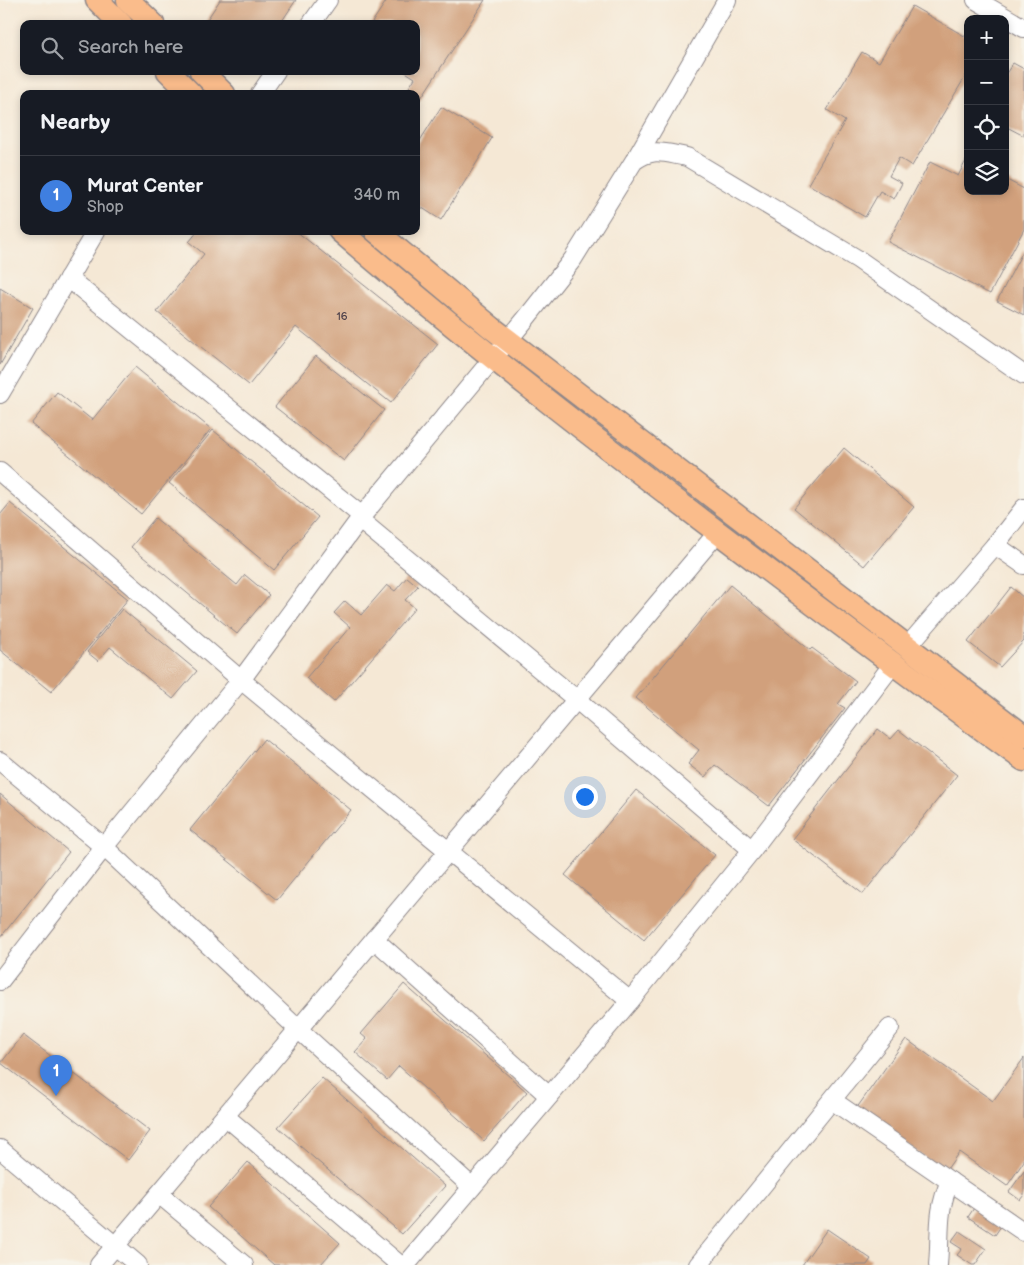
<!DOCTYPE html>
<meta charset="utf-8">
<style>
:root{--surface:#171b24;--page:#20242c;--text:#f1f3f6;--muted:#9ea1a6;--line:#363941;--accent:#c8321e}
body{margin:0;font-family:"Balsamiq Sans",sans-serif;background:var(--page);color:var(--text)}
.controls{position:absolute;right:15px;top:15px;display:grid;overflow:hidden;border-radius:10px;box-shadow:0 2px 8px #0003}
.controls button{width:45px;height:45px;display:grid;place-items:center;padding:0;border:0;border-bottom:1px solid var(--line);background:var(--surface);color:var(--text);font:25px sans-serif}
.you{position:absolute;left:584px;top:796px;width:18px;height:18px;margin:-12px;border:4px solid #fff;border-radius:50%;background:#1a73e8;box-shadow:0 0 0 8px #1a73e833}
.badge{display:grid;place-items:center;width:32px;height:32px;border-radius:50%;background:var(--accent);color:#fff;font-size:16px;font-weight:700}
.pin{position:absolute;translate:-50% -41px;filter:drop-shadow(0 1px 2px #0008)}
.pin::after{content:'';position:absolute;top:26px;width:18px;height:15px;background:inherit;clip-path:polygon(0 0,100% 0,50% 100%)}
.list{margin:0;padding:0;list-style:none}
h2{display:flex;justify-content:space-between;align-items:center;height:65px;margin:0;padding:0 20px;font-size:21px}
h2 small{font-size:16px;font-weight:400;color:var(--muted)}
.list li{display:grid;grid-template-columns:32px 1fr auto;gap:15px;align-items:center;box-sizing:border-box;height:80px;padding:0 20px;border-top:1px solid var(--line)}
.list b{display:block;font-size:19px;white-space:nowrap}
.list p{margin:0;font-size:16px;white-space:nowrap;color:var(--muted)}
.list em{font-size:16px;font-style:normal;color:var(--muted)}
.icon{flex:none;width:28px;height:28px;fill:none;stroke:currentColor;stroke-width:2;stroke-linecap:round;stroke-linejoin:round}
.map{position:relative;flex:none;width:1024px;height:1265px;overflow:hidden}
.search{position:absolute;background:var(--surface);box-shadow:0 2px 8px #0003;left:20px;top:20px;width:400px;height:55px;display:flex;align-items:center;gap:12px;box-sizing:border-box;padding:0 18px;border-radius:10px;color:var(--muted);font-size:19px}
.panel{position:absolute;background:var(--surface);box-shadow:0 2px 8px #0003;left:20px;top:90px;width:400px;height:145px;border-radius:10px}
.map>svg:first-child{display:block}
.building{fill:#d1a07c}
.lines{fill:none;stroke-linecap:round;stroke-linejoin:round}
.minor-casing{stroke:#8c8588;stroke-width:20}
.major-casing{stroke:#8c8588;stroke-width:25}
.minor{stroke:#fff;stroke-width:18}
.major{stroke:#fabc8b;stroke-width:22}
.labels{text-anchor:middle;stroke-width:4.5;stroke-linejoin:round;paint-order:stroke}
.number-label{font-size:11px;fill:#4e424b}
</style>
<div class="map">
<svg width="1024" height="1265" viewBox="0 0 1024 1265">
<rect width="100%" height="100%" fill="#f7f3e8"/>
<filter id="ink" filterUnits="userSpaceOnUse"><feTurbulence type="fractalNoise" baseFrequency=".02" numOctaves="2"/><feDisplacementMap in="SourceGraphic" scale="10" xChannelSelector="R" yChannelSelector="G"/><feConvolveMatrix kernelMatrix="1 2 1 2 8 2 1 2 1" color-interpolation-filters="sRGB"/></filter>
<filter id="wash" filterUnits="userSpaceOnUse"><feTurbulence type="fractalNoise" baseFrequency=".0096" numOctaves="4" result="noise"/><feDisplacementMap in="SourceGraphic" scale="20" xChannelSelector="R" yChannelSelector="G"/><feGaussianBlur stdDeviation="1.12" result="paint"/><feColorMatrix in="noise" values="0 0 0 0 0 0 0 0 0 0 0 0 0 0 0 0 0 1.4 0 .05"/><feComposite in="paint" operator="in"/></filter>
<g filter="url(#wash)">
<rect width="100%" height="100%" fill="#f5e8d5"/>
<g id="blocks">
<g class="building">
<path d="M220,0h76l-16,24h-69l-5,-3z"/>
<path d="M387,0h98l-66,101 -3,-2v-5h-7l-3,-2 9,-14 -11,-7h12v-47h-45z"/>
<path d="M912,6l56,32v34l-56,94 -13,-8 -10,18 13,7 -8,16 -14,-8 -15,26 -57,-33 37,-63 -18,-11 35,-58 17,10z"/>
<path d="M1013,63l11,6v67l-19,-10v-51z"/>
<path d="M441,107l51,31 -51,82 -25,-16v-57z"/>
<path d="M968,157v34h37v-12l19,10v40l-34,65 -102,-52 42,-80 28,14z"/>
<path d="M198,231h98l142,113 -47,59 -95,-76 -47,58 -92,-73 47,-58 -15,-12z"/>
<path d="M1024,249v66l-27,-14z"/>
<path d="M0,288l33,20 -33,57z"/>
<path d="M316,356l68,54 -40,51 -69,-54z"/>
<path d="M135,367l76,62 -70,85 -110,-90 26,-32 35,28z"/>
<path d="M213,430l105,87 -44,53 -105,-87z"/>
<path d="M844,448l70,59 -50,59 -70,-58z"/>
<path d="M10,503l118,96 -77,93 -51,-42v-135z"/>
<path d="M155,518l82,67 8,-10 24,20 -32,39 -106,-87z"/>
<path d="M407,577l11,9 -13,14 10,8 -81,94 -28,-24 44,-51 -16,-14 11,-12 16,14 26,-30 8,6z"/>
<path d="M730,585l80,65 2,-2 44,33 -18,23 7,4 -76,98 -54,-41 -10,12 -17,-13 11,-14 -63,-52z"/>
<path d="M1011,587l13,11v43l-24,26 -32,-25z"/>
<path d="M122,609l75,62 -24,28 -63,-52 -12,14 -11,-9z"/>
<path d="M878,729l13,10 8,-9 58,45 -94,119 -71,-55z"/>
<path d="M264,739l87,71 -74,90 -87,-70z"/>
<path d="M636,790l79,65 -71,85 -79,-65z"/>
<path d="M0,794l69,58 -69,86z"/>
<path d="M404,984l123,108 -43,49 -85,-75 -12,14 -32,-28 12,-13 -6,-5z"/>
<path d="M23,1035l127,96 -22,29 -127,-97z"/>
<path d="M906,1039l87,62 31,-43v103l-17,25 -48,-34 -14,20 -89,-63z"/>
<path d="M322,1078l123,108 -43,48 -124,-107z"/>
<path d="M248,1162l92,81 -20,22h-46l-66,-58z"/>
<path d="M1024,1171v24l-4,5 -11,-8z"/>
<path d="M974,1208l27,18 -6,9 -27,-18z"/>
<path d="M827,1229l44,30 -4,6h-65z"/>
<path d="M959,1231l27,18 -11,16h-3l-15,-10 5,-6 -11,-7z"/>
</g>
</g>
</g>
<g filter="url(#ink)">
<use href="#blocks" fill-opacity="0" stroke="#8c8588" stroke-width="1"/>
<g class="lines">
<defs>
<g id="minor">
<path d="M976,0l48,28"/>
<path d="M311,24l17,-24"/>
<path d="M260,94l16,-23"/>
<path d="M635,160l92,-160"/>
<path d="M68,278l294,238"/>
<path d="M0,394l96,-163"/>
<path d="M0,472l241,208 389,321"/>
<path d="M360,520l217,180 175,150"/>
<path d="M995,545l29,20"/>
<path d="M907,647l88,-102 29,-37"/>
<path d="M0,761l104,86 194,182 174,158"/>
<path d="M374,939l175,157"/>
<path d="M0,981l104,-134 137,-167 121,-164 162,-195 49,-62 61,-98c20,-14 30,-8 53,-4l172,103 165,115"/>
<path d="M833,1101l191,131"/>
<path d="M225,1116l175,149"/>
<path d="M0,1149l138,116"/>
<path d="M159,1194l85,71"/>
<path d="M99,1265l619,-733"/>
<path d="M406,1265l224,-264 122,-151 141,-186"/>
<path d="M698,1265l192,-237"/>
<path d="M938,1265c3,-33 -2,-52 12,-84"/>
</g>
<g id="major">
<path d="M97,0l24,24"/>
<path d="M128,0l25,24"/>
<path d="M168,71l23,23"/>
<path d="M201,71l23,23"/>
<path d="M340,231c125,108 256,209 388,309 98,74 196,147 296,220"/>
<path d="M376,231l116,97 532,408"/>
</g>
</defs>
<use href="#minor" class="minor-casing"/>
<use href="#major" class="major-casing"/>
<use href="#minor" class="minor"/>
<use href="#major" class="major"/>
</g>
</g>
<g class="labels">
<g class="number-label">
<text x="342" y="320">16</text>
</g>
</g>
</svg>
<div class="controls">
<button>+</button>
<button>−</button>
<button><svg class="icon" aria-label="locate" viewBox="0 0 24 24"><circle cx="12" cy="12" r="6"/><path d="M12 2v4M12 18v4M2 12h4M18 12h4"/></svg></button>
<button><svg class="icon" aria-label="layers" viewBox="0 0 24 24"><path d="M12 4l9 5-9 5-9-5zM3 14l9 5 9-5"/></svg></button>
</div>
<div class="you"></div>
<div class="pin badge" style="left:56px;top:1096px;background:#3f7fe0">1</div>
<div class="search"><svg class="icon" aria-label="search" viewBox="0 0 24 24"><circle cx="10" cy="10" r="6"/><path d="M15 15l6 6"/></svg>Search here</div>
<section class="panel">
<h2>Nearby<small></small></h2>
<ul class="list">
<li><span class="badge" style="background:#3f7fe0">1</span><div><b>Murat Center</b><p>Shop</p></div><em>340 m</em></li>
</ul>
</section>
</div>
